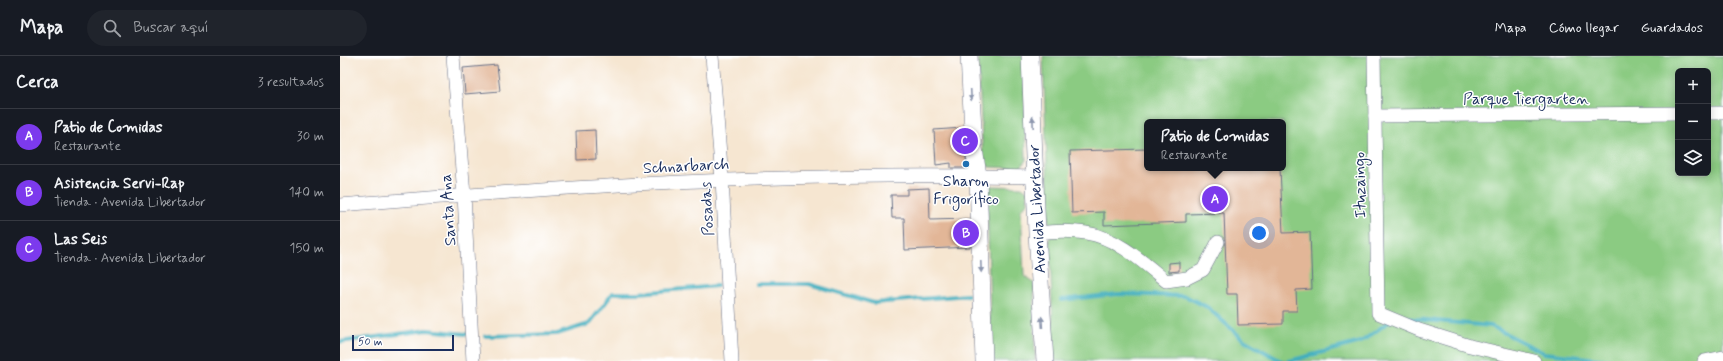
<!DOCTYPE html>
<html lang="es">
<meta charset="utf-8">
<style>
:root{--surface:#171b24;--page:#20242c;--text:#f1f3f6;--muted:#9ea1a6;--line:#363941;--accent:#7c3aed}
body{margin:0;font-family:Mynerve,sans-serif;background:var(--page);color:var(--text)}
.controls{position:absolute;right:12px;top:12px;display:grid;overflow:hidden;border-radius:6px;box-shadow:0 2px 10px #0003}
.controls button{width:36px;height:36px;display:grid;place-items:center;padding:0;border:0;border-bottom:1px solid var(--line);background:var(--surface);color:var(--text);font:20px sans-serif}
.scale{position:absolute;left:12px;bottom:10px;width:102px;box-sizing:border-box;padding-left:4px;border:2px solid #1b2f5e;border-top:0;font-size:11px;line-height:14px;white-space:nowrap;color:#1b2f5e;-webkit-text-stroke:3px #fff;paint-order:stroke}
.you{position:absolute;left:919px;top:177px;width:14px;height:14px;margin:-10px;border:3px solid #fff;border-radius:50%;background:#1a73e8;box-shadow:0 0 0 6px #1a73e833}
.badge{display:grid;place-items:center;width:26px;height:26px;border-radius:50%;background:var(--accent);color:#fff;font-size:13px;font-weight:700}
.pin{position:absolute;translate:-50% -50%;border:2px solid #fff;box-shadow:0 1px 4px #0006}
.popup{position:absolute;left:804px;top:63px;width:142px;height:52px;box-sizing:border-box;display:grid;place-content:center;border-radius:6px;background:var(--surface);filter:drop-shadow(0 1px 3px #0005);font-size:13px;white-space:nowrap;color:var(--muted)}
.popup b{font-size:15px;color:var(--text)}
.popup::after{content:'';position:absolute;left:50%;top:100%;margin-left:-8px;border:8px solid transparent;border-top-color:var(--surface)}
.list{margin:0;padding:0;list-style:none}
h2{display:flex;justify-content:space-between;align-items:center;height:52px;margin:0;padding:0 16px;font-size:17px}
h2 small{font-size:13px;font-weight:400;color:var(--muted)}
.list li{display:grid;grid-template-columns:26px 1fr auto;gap:12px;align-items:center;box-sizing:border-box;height:56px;padding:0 16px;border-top:1px solid var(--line)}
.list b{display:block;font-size:15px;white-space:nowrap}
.list p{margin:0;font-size:13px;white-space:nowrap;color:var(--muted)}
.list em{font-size:13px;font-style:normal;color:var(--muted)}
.icon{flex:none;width:22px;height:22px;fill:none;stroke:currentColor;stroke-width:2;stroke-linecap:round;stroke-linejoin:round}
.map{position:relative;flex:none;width:1383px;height:305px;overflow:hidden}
header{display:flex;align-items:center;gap:24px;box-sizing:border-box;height:56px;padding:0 20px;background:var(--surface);border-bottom:1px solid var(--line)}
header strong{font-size:19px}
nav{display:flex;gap:22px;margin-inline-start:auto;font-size:14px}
.search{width:280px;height:36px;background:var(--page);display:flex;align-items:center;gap:10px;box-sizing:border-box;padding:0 14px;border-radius:22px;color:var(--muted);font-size:15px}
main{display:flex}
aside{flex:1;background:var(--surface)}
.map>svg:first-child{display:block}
.green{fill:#8bcb82;stroke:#537d70;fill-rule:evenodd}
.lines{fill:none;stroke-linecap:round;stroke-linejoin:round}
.stream{stroke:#40aebe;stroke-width:4}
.building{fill:#e2b697}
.minor-casing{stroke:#686f86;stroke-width:14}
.major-casing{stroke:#686f86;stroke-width:18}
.minor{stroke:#fff;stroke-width:13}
.major{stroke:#fff;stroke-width:17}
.oneway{fill:#8d97ae}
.poi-dot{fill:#1f6fb2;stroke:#fff;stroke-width:1.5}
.labels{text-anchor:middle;stroke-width:3;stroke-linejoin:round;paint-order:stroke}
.street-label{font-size:16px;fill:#1b2f5e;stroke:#fff}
.poi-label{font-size:16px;fill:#1b2f5e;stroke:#fff}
</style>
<header>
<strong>Mapa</strong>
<div class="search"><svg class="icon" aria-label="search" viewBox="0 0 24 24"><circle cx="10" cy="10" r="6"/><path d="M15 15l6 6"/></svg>Buscar aquí</div>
<nav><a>Mapa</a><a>Cómo llegar</a><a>Guardados</a></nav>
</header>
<main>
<aside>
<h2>Cerca<small>3 resultados</small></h2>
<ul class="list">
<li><span class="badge">A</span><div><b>Patio de Comidas</b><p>Restaurante</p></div><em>30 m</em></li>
<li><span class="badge">B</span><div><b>Asistencia Servi-Rap</b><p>Tienda · Avenida Libertador</p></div><em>140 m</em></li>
<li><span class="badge">C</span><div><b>Las Seis</b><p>Tienda · Avenida Libertador</p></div><em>150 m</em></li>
</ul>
</aside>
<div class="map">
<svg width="1383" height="305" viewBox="0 0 1383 305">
<rect width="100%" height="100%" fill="#fff"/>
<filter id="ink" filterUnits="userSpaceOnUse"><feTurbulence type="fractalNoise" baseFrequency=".025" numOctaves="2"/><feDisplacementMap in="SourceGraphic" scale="8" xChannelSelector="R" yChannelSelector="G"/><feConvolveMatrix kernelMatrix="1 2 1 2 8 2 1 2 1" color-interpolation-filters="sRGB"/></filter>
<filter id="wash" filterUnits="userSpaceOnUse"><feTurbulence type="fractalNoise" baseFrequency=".012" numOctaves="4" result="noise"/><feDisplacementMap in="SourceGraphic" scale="16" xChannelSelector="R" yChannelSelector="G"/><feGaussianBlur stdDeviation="0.9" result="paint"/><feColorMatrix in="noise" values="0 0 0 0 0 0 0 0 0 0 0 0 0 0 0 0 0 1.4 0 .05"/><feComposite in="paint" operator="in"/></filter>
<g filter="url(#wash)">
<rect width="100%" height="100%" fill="#f6e6d1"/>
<g class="green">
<path d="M638,0h46l2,104 -4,6 -4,2 -29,-1 -6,-7z"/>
<path d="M703,0h680v305h-669zM1338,15h30v102h-30zM807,66h136v46h-136z"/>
<path d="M651,130l31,1 5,4 1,12 -7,6 3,67 10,7 1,78h-44l-4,-173z"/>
</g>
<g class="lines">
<g class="stream">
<path d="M416,228h53l65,19 94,-8"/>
<path d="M721,244l57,-6 67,2 22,11 37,33 37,21"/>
<path d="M1064,262l87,8 53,27 72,8"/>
<path d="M146,280l71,-2 32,-10 24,-31h26l78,-7"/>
<path d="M0,286l87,-12 39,4"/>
<path d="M949,305l72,-19 29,-21"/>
</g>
</g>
<g id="blocks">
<g class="building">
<path d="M157,9l3,26 -35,3 -2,-26z"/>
<path d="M623,72l4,40h-16v-5l-15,2 -2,-35z"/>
<path d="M255,74l1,29 -19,1 -1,-29z"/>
<path d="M807,93v19h133l3,65 27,-1 2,57 -16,1 1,21h-14v13l-45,1 -1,-31h-10l-3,-81 -38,1v8l-82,3v-13l-32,1 -2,-62z"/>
<path d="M589,132l1,32 39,-1 1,28 -65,3 -1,-32h-12l-1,-23h16v-6z"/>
<path d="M839,206v9l-10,1v-9z"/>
</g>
</g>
</g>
<g filter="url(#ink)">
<use href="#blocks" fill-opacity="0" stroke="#686f86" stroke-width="1"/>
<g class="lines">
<defs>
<g id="minor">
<path d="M113,0l11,139 9,166"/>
<path d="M372,0l10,123 10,182"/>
<path d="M1034,0l4,257 41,17 51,16 64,15"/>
<path d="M1368,57h15"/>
<path d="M1035,60l303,-3"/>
<path d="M0,149c231,-19 463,-34 695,-28"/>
<path d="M697,177c16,-2 32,-3 49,0 30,4 57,29 80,48l21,-3 16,-8 15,-28"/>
<path d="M1364,305l19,-4"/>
</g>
<g id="major">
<path d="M629,0l5,92 4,28 6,185"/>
<path d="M690,0l7,177 8,128"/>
</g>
</defs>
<use href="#minor" class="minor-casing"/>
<use href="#major" class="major-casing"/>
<use href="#minor" class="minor"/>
<use href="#major" class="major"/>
</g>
<defs><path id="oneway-solid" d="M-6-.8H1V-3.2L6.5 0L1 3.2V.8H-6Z"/></defs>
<g class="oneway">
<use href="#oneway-solid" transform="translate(631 39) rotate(87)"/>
<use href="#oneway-solid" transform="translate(693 66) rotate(-92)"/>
<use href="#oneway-solid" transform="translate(641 211) rotate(88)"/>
<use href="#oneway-solid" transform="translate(702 266) rotate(-94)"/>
</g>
</g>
<circle class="poi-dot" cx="626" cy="108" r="4"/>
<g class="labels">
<g class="street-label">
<text x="1186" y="48">Parque Tiergarten</text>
<text transform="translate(346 109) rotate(-3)" y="6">Schnarbarch</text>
<text transform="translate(1019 129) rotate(-91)" y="6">Ituzaingo</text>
<text transform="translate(366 153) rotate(-93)" y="6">Posadas</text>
<text transform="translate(696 153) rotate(-93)" y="6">Avenida Libertador</text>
<text transform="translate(107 154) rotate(-94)" y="6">Santa Ana</text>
</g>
<g class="poi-label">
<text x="626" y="130">Sharon<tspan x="626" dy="18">Frigorífico</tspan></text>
</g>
</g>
</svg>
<div class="controls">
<button>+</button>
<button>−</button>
<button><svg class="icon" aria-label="layers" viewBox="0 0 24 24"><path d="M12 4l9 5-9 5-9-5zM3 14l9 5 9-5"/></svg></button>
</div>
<div class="scale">50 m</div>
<div class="you"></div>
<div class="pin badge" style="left:875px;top:143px">A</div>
<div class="popup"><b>Patio de Comidas</b>Restaurante</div>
<div class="pin badge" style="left:626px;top:177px">B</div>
<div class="pin badge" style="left:625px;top:85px">C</div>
</div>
</main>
